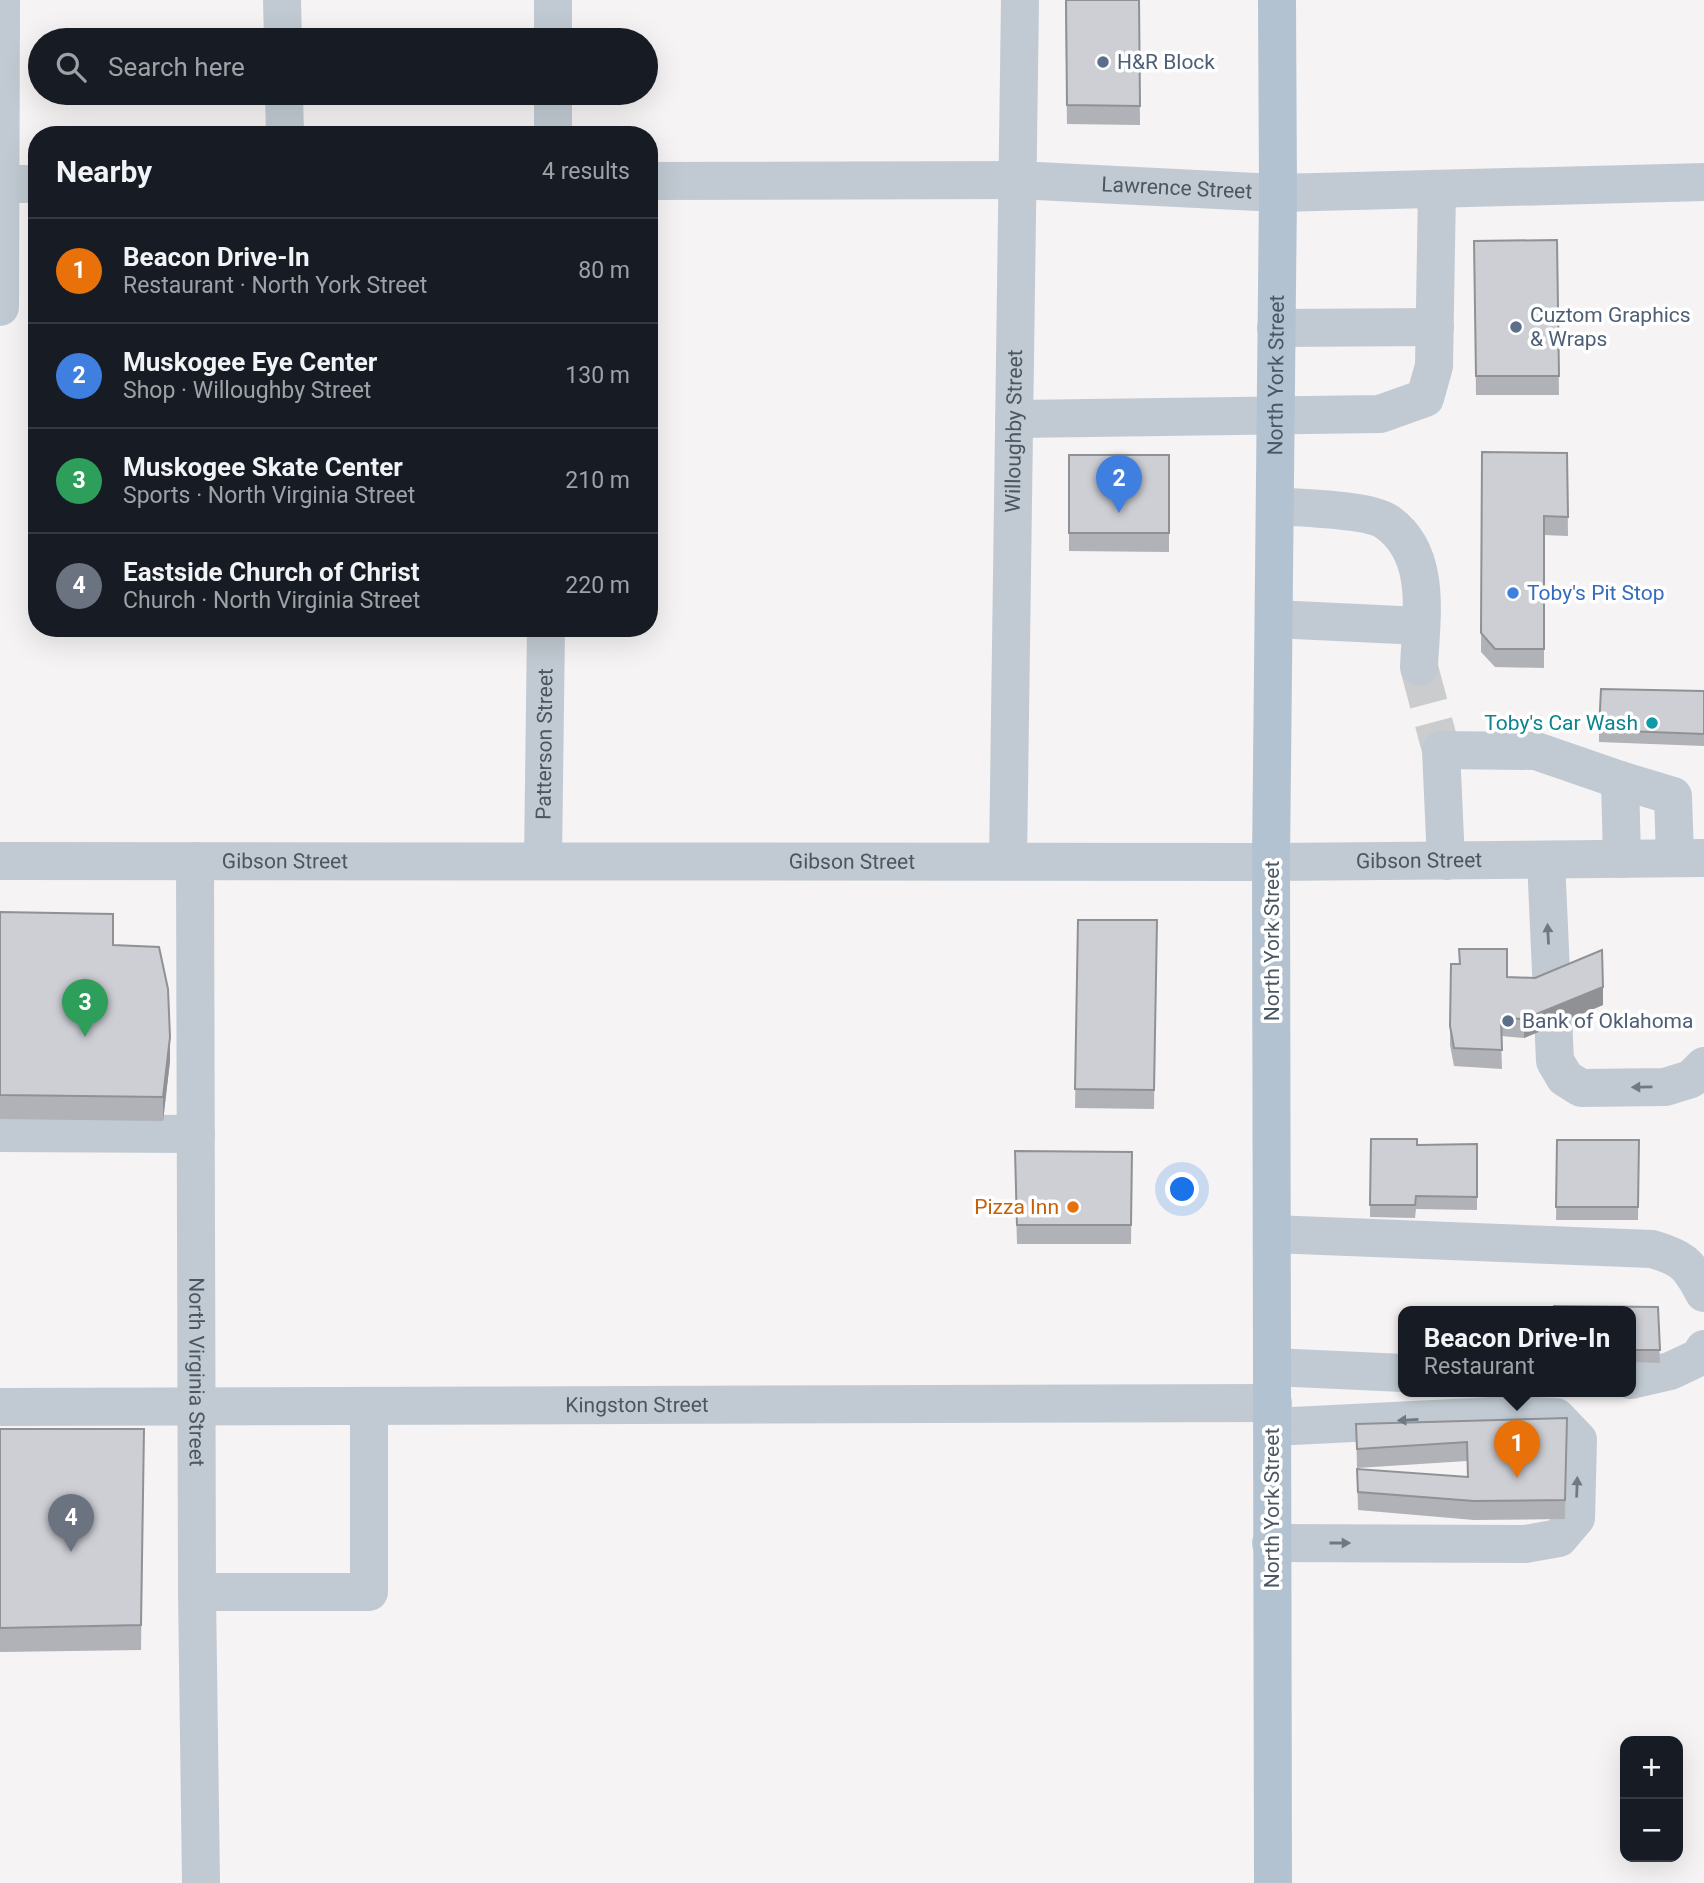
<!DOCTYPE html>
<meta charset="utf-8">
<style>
:root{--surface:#171b24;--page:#20242c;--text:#f1f3f6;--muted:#9ea1a6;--line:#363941;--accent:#1a73e8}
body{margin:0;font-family:Roboto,sans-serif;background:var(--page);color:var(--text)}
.controls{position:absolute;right:21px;bottom:21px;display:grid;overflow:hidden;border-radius:14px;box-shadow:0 7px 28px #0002}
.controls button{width:63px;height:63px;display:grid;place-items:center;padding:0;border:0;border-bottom:2px solid var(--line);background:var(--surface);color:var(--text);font:35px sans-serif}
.you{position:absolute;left:1183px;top:1190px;width:24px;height:24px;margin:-18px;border:5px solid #fff;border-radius:50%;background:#1a73e8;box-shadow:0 0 0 10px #1a73e833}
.badge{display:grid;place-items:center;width:46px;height:46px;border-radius:50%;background:var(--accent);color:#fff;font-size:23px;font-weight:700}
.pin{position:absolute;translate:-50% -58px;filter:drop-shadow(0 2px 4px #0008)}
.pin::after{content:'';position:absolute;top:37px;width:24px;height:21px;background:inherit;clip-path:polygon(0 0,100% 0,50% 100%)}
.popup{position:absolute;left:1398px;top:1306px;width:238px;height:91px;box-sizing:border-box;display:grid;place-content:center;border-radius:14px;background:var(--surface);filter:drop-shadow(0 2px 5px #0005);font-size:23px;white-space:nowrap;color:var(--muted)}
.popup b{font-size:26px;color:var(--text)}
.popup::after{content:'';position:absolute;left:50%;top:100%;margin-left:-14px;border:14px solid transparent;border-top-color:var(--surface)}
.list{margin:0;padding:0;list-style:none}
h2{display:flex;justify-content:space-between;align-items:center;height:91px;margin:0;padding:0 28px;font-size:30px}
h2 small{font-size:23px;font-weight:400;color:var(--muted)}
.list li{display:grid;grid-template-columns:46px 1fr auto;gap:21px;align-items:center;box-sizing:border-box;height:105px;padding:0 28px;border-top:2px solid var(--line)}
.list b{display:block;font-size:26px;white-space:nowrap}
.list p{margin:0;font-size:23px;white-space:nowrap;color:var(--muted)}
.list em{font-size:23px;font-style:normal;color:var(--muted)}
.icon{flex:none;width:38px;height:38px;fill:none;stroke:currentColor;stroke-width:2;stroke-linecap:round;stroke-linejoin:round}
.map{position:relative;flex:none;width:1704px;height:1883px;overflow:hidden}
.search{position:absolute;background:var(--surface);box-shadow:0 7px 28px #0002;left:28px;top:28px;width:630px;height:77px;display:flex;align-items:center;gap:18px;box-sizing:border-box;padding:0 24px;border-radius:38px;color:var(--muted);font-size:26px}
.panel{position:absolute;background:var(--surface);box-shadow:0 7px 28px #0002;left:28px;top:126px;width:630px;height:511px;border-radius:28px}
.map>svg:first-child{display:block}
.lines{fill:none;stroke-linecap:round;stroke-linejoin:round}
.minor-tunnel{stroke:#caccce;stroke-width:38;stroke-dasharray:38 19;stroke-linecap:butt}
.minor{stroke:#c1cad2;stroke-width:38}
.major{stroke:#b3c2d1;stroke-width:38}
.wall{fill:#b0b2b7}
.shaded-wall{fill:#909195}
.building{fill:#cdcfd5;stroke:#909195;stroke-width:2}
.oneway{fill:#6e7983}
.service-dot{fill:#5c6f8a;stroke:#fff;stroke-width:2.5}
.shop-dot{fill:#3f7fe0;stroke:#fff;stroke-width:2.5}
.culture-dot{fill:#0f9aa8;stroke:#fff;stroke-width:2.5}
.food-dot{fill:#e8710a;stroke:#fff;stroke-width:2.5}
.labels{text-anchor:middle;stroke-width:7;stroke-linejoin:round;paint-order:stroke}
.service-label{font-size:21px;fill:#4e5e75;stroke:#fff;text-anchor:start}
.street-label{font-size:21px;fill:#4a5661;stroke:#fff}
.shop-label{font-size:21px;fill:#366cbe;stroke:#fff;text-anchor:start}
.culture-label{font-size:21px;fill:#0d838f;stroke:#fff;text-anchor:end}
.food-label{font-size:21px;fill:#c56008;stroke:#fff;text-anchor:end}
</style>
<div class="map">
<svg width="1704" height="1883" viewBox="0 0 1704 1883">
<rect width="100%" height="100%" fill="#f5f3f3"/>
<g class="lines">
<path class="minor-tunnel" d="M1419,667l22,83"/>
<g class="minor">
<path d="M282,0l1,40"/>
<path d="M553,40v-40"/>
<path d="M284,93l1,42"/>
<path d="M553,135v-42"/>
<path id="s1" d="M649,181l368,-1 261,13 426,-11"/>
<path d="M0,184h37"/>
<path d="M0,307l1,-307"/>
<path d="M1276,328l159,-1"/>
<path d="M1014,419l366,-5 45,-16 9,-32 3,-177"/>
<path d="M1275,506c24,2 94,3 112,16 46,32 34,96 32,145"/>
<path d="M1274,619l147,7"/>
<path d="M1620,780l53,16 2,62"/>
<path id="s2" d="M543,860l3,-232"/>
<path d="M1546,860l9,201 10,17 16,10 84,-1 26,-8 13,-13"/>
<path id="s3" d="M0,861l1271,1 433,-4"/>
<path id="s4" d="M195,861l2,731 4,291"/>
<path id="s5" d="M1008,861l12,-861"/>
<path d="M1446,861l-5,-111 95,1 84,29 2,79"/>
<path d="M0,1133l196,1"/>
<path d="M1272,1234l380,15c31,9 37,15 52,44"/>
<path d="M1273,1367l130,6"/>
<path d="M1631,1380l39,-9 30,-14 4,-8"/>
<path id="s6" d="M0,1407l1273,-4"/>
<path d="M1271,1543l254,1 34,-6 17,-20 2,-78 -22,-23 -43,-2 -240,12"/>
<path d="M197,1592h172v-186"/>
</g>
<path class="major" id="s7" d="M1273,1883l-2,-1021 7,-669 -1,-193"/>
</g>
<g class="wall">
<path d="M1065,0h74l1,125 -73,-1z"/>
<path d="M1557,240l2,155h-83l-2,-154z"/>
<path d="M1482,452l85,1 1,83 -24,-1v133l-49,-1 -14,-15z"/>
<path d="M1069,455h100v97l-100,-1z"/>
<path d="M1704,691v55l-105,-4v-12z"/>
<path d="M0,912l113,33 57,116 -7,60 -163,-2z"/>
<path d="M1078,920h79l-3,189 -79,-1z"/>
<path d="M1459,949l48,28 96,28 -79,33 -23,-2 1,33 -48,-3 -4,-21 1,-81h8z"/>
<path d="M1371,1139l46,6 60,-1v66l-61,-1 -1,9 -45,-1z"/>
<path d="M1557,1140h82l-1,80h-82z"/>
<path d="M1132,1152l-1,92h-114l-2,-74z"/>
<path d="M1658,1307l2,56 -29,-1v-50z"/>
<path d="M1567,1418l-2,101 -91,1 -116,-10 -1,-41 110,8v-16l-110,7 -1,-44z"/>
<path d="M0,1429h144l-3,221 -141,2z"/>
</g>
<g class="shaded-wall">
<path d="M1603,987v18l-79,33v-19z"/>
<path d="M170,1037v24l-7,60v-24z"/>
</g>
<g class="building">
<path d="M1066,0h73l1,106 -73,-1z"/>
<path d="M1557,240l2,136h-83l-2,-135z"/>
<path d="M1482,452l85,1 1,64 -24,-1v133h-49l-14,-16z"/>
<rect x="1069" y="455" width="100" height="78"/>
<path d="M1601,689l103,2v43l-105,-4z"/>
<path d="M0,912l113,2v31l46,2 9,42 2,48 -7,60 -163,-2z"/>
<path d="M1078,920h79l-3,170 -79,-1z"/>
<path d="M1459,949h48v28l28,1 67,-28 1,37 -79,32 -23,-1 1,32 -48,-2 -4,-22 1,-62h9z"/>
<path d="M1371,1139h46v6l60,-1v53l-61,-1 -1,9h-45z"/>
<path d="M1557,1140h82l-1,67h-82z"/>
<path d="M1015,1151l117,1 -1,73h-114z"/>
<path d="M1554,1306l104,1 2,43h-29v-38h-77z"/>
<path d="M1567,1418l-2,82 -91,1 -116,-9 -1,-23 111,8 -1,-35 -110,7 -1,-25z"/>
<path d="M0,1429h144l-3,196 -141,3z"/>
</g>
<defs><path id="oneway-solid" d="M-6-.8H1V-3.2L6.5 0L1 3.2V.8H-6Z" transform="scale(1.75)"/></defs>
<g class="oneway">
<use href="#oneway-solid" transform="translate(1548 934) rotate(-93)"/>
<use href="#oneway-solid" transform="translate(1642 1087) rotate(179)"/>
<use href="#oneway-solid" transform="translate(1408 1420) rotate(177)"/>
<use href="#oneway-solid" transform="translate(1577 1487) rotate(-88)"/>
<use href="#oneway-solid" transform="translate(1340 1543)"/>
</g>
<g class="service-dot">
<circle cx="1103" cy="62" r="7"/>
<circle cx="1516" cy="327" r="7"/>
<circle cx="1508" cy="1021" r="7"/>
</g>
<circle class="shop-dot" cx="1513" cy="593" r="7"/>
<circle class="culture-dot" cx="1652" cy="723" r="7"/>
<circle class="food-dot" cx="1073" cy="1207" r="7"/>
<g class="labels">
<g class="service-label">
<text x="1117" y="69">H&amp;R Block</text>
<text x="1530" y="322">Cuztom Graphics<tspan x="1530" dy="24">&amp; Wraps</tspan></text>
<text x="1522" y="1028">Bank of Oklahoma</text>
</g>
<g class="street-label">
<text dy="7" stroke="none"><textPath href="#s1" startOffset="528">Lawrence Street</textPath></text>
<text dy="7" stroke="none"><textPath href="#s7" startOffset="1508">North York Street</textPath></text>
<text dy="7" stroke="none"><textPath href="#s5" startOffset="430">Willoughby Street</textPath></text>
<text dy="7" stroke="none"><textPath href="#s2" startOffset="116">Patterson Street</textPath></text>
<text dy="7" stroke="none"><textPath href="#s3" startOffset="852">Gibson Street</textPath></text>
<text dy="7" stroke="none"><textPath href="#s3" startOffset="285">Gibson Street</textPath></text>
<text dy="7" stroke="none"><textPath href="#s3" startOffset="1419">Gibson Street</textPath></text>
<text transform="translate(1272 941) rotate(-90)" y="7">North York Street</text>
<text dy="7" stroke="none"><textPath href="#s4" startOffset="511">North Virginia Street</textPath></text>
<text dy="7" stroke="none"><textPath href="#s6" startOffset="637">Kingston Street</textPath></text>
<text transform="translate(1272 1508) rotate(-90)" y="7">North York Street</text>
</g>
<g class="shop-label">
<text x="1527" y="600">Toby's Pit Stop</text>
</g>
<g class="culture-label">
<text x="1638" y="730">Toby's Car Wash</text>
</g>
<g class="food-label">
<text x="1059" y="1214">Pizza Inn</text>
</g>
</g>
</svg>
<div class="controls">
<button>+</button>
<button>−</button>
</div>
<div class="you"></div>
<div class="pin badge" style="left:1517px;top:1478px;background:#e8710a">1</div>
<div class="popup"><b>Beacon Drive-In</b>Restaurant</div>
<div class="pin badge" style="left:1119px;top:513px;background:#3f7fe0">2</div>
<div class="pin badge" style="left:85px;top:1037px;background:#2e9e5b">3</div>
<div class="pin badge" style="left:71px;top:1552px;background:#6b7280">4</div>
<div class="search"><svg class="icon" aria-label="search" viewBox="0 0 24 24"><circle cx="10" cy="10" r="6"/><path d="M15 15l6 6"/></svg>Search here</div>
<section class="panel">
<h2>Nearby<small>4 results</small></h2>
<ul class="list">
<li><span class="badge" style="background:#e8710a">1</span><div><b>Beacon Drive-In</b><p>Restaurant · North York Street</p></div><em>80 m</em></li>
<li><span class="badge" style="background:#3f7fe0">2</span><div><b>Muskogee Eye Center</b><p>Shop · Willoughby Street</p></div><em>130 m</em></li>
<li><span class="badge" style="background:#2e9e5b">3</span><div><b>Muskogee Skate Center</b><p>Sports · North Virginia Street</p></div><em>210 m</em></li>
<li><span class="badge" style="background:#6b7280">4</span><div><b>Eastside Church of Christ</b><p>Church · North Virginia Street</p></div><em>220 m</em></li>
</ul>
</section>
</div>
